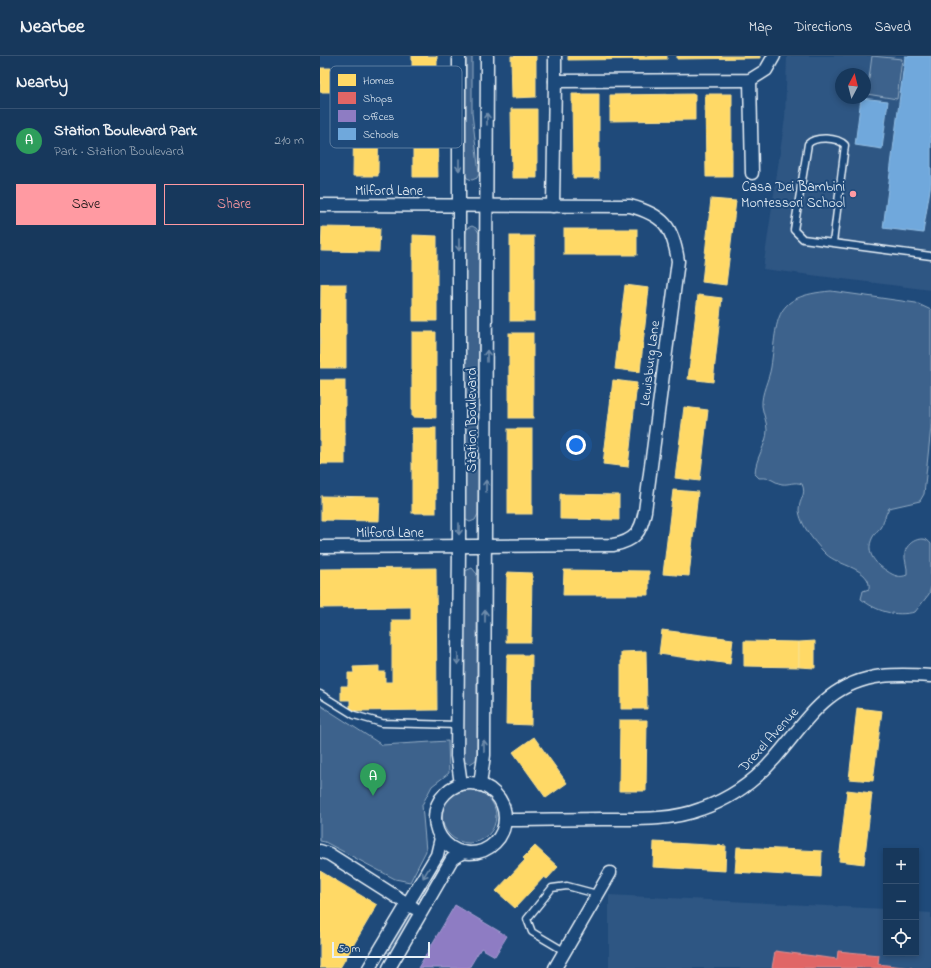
<!DOCTYPE html>
<meta charset="utf-8">
<style>
:root{--surface:#17385c;--page:#244365;--text:#f1f3f6;--muted:#9eacbb;--line:#365272;--accent:#ff9aa2}
body{margin:0;font-family:"Indie Flower",sans-serif;background:var(--page);color:var(--text)}
.controls{position:absolute;right:12px;bottom:12px;display:grid;overflow:hidden;border-radius:0px;box-shadow:0 2px 6px #0003}
.controls button{width:36px;height:36px;display:grid;place-items:center;padding:0;border:0;border-bottom:1px solid var(--line);background:var(--surface);color:var(--text);font:20px sans-serif}
.compass{position:absolute;left:515px;top:12px;width:36px;height:36px;border-radius:50%;background:var(--surface);box-shadow:0 2px 6px #0003;rotate:7deg}
.scale{position:absolute;left:12px;bottom:10px;width:98px;box-sizing:border-box;padding-left:4px;border:2px solid #e8f1f8;border-top:0;font-size:11px;line-height:14px;white-space:nowrap;color:#e8f1f8;-webkit-text-stroke:3px #1f4a7a;paint-order:stroke}
.you{position:absolute;left:256px;top:389px;width:14px;height:14px;margin:-10px;border:3px solid #fff;border-radius:50%;background:#1a73e8;box-shadow:0 0 0 6px #1a73e833}
.badge{display:grid;place-items:center;width:26px;height:26px;border-radius:50%;background:var(--accent);color:#fff;font-size:13px;font-weight:700}
.pin{position:absolute;translate:-50% -33px;filter:drop-shadow(0 1px 2px #0008)}
.pin::after{content:'';position:absolute;top:21px;width:14px;height:12px;background:inherit;clip-path:polygon(0 0,100% 0,50% 100%)}
.list{margin:0;padding:0;list-style:none}
h2{display:flex;justify-content:space-between;align-items:center;height:52px;margin:0;padding:0 16px;font-size:17px}
h2 small{font-size:13px;font-weight:400;color:var(--muted)}
.list li{display:grid;grid-template-columns:26px 1fr auto;gap:12px;align-items:center;box-sizing:border-box;height:64px;padding:0 16px;border-top:1px solid var(--line)}
.list b{display:block;font-size:15px;white-space:nowrap}
.list p{margin:0;font-size:13px;white-space:nowrap;color:var(--muted)}
.list em{font-size:13px;font-style:normal;color:var(--muted)}
.actions{display:flex;gap:8px;padding:12px 16px}
.actions a{flex:1;padding:9px 0;border:1px solid var(--accent);border-radius:0px;text-align:center;font-size:14px;color:var(--accent)}
.actions .main{background:var(--accent);color:#111}
.icon{flex:none;width:22px;height:22px;fill:none;stroke:currentColor;stroke-width:2;stroke-linecap:round;stroke-linejoin:round}
.map{position:relative;flex:none;width:611px;height:912px;overflow:hidden}
header{display:flex;align-items:center;gap:24px;box-sizing:border-box;height:56px;padding:0 20px;background:var(--surface);border-bottom:1px solid var(--line)}
header strong{font-size:19px}
nav{display:flex;gap:22px;margin-inline-start:auto;font-size:14px}
main{display:flex}
aside{flex:1;background:var(--surface)}
.map>svg:first-child{display:block}
.built{fill:#2e5683;fill-rule:evenodd}
.green{fill:#3c628c;stroke:#92aac2}
.homes{fill:#ffd966;stroke:#f8e092}
.shops{fill:#e06666;stroke:#e29092}
.offices{fill:#8e7cc3;stroke:#a99fd3}
.schools{fill:#6fa8dc;stroke:#93bee4}
.lines{fill:none;stroke-linecap:round;stroke-linejoin:round}
.lane-casing{stroke:#e8f1f8;stroke-width:9}
.street-casing{stroke:#e8f1f8;stroke-width:15}
.lane{stroke:#1f4a7a;stroke-width:6}
.street{stroke:#1f4a7a;stroke-width:12}
.oneway{stroke:#6f8dac}
.poi-dot{fill:#ff9aa2;stroke:#1f4a7a;stroke-width:1.5}
.labels{text-anchor:middle;stroke-width:4;stroke-linejoin:round;paint-order:stroke}
.poi-label{font-size:14px;fill:#e8f1f8;stroke:#1f4a7a;text-anchor:end}
.street-label{font-size:14px;fill:#e8f1f8;stroke:#1f4a7a}
.key{fill:#1f4a7a;stroke:#5b7ca0;stroke-width:1}
.key-label{font-size:11px;fill:#e8f1f8}
</style>
<header>
<strong>Nearbee</strong>
<nav><a>Map</a><a>Directions</a><a>Saved</a></nav>
</header>
<main>
<aside>
<h2>Nearby<small></small></h2>
<ul class="list">
<li><span class="badge" style="background:#2e9e5b">A</span><div><b>Station Boulevard Park</b><p>Park · Station Boulevard</p></div><em>210 m</em></li>
</ul>
<div class="actions"><a class="main">Save</a><a>Share</a></div>
</aside>
<div class="map">
<svg width="611" height="912" viewBox="0 0 611 912">
<rect width="100%" height="100%" fill="#1f4a7a"/>
<filter id="ink" filterUnits="userSpaceOnUse"><feTurbulence type="fractalNoise" baseFrequency=".025" numOctaves="2"/><feDisplacementMap in="SourceGraphic" scale="8" xChannelSelector="R" yChannelSelector="G"/><feConvolveMatrix kernelMatrix="1 2 1 2 8 2 1 2 1" color-interpolation-filters="sRGB"/></filter>
<g filter="url(#ink)">
<g class="built">
<path d="M467,0h144v234l-168,-21 22,-151zM521,18h24v24h-24z"/>
<path d="M289,839l277,14v44h30v-41l15,1v55h-322z"/>
</g>
<g class="green">
<path d="M146,0h6v57l7,61 -2,4 -5,2 -5,-2 -2,-4z"/>
<path d="M552,0l30,3 -5,40 -30,-5z"/>
<path d="M152,170l4,2 3,5 -1,281 -3,6 -5,2 -6,-3 1,-283 2,-8z"/>
<path d="M511,235l85,12 15,7v117l-7,67 -4,7 -31,7c-4,7 -5,14 -9,20 -2,3 -5,4 -6,7 -10,16 0,28 13,36 7,5 13,7 20,4 1,-9 -3,-14 -2,-22 1,-11 19,-20 26,-9v43l-2,7 -14,18c-20,5 -39,-1 -54,-13l2,-8 6,-2c3,-21 -31,-23 -43,-35 -10,-10 -26,-29 -27,-44 0,-11 8,-15 3,-26 -8,-3 -13,1 -20,0 -10,-2 -9,-7 -23,-6l-4,-4c0,-16 12,-29 12,-44 0,-8 -4,-16 -5,-24 -1,-13 7,-26 9,-39 7,-50 1,-71 60,-76z"/>
<path d="M152,512l5,6v178l-1,8 -6,4 -6,-2 -1,-5v-182l2,-4z"/>
<path d="M0,649l62,40 66,-4 1,32 -17,13 -10,19 4,46 -16,31 -15,-3 -70,-37 -5,-1z"/>
<circle cx="149" cy="760" r="27"/>
<path d="M118,807l6,2 -22,34 -3,-1 -1,-2z"/>
<path d="M90,855l4,3 -22,41 -8,-5z"/>
</g>
<g class="homes">
<rect x="92" y="0" width="25" height="52"/>
<path d="M191,0h25v41l-24,1z"/>
<path d="M248,0h99v3l-99,1z"/>
<path d="M357,0h83v2l-83,1z"/>
<rect x="0" y="12" width="20" height="24"/>
<path d="M34,35h25l-1,85h-25z"/>
<path d="M252,38h27v84h-26z"/>
<path d="M375,38v26l-85,1v-26z"/>
<path d="M385,38h27v83h-26z"/>
<path d="M191,53h26v69h-25z"/>
<path d="M93,64h24l1,57h-25z"/>
<path d="M391,143l25,2 -10,84 -24,-3z"/>
<path d="M2,171l58,1 -1,24 -58,-1z"/>
<rect x="244" y="173" width="73" height="26"/>
<path d="M93,179l24,1v85h-24z"/>
<rect x="190" y="180" width="24" height="85"/>
<path d="M1,228h25v84h-26z"/>
<path d="M305,229l24,3 -9,84 -25,-3z"/>
<path d="M378,239l24,3 -9,84 -25,-3z"/>
<path d="M92,276h24v86l-24,-1z"/>
<rect x="189" y="277" width="24" height="85"/>
<rect x="0" y="324" width="25" height="84"/>
<path d="M293,324l24,3 -9,84 -25,-3z"/>
<path d="M364,351l24,3 -8,71 -25,-3z"/>
<rect x="92" y="372" width="24" height="85"/>
<rect x="188" y="373" width="24" height="85"/>
<path d="M353,434l25,2 -9,84 -26,-2z"/>
<path d="M240,438l59,1v25l-59,-1z"/>
<path d="M1,440l59,1 -1,24 -58,-1z"/>
<path d="M116,512l1,142 -87,1v-11h-9v-14h7v-13h6l-1,-6 26,-1v6h6v10h7v-62h19v-13l-91,1v-39z"/>
<path d="M244,514l85,1v24h-86z"/>
<path d="M187,516l25,1 -1,69h-25z"/>
<path d="M342,574l71,9 -3,25 -71,-10z"/>
<path d="M424,585l55,1v25l-55,-1z"/>
<path d="M495,585v27l-16,-1v-25z"/>
<path d="M326,595l1,58h-26v-57z"/>
<path d="M187,599h25l-1,70 -25,-1z"/>
<path d="M537,652l25,3 -9,70 -24,-2z"/>
<path d="M300,664h27l-1,71h-27z"/>
<path d="M214,681l33,46 -21,15 -33,-46z"/>
<path d="M527,734l25,3 -8,71 -25,-3z"/>
<path d="M334,786l72,4 -1,25 -72,-4z"/>
<path d="M215,790l23,21 -11,12 -3,-2 -29,31 -19,-17 29,-31 -2,-2z"/>
<path d="M417,791l85,4 -1,26 -86,-5z"/>
<path d="M0,815l57,34 -37,63h-20z"/>
</g>
<path class="shops" d="M455,895l62,8 1,-8 41,4 -1,9 34,4h-140z"/>
<path class="offices" d="M135,849l52,31 -12,20 -14,-8 -12,20h-51z"/>
<g class="schools">
<path d="M585,0h26v127l-8,50 -40,-5z"/>
<path d="M541,42l27,3 -6,48 -27,-4z"/>
</g>
<g class="lines">
<defs>
<g id="lane">
<path d="M513,187l12,-98c-8,-8 -30,-9 -37,-1l-14,86 9,9 128,17"/>
<path d="M0,638l34,21 28,8 75,2"/>
<path d="M244,895l-32,-19 -5,-13 25,-31 15,-2 30,8"/>
</g>
<g id="street">
<path d="M139,0v491l-2,209 4,28"/>
<path d="M235,0v25"/>
<path d="M430,24l2,93"/>
<path d="M0,149l310,1c34,9 43,21 48,55l-33,250c-4,21 -10,30 -32,34l-293,2"/>
<path d="M233,150l2,-125 195,-1 16,-10 8,-14"/>
<circle cx="150" cy="762" r="35"/>
<path d="M160,729l4,-30 3,-699"/>
<path d="M185,764c32,0 64,-1 97,-1 33,0 68,2 99,-10 29,-10 54,-28 74,-51 33,-38 51,-75 107,-82 17,-2 33,-1 49,0"/>
<path d="M0,795l9,3 85,54"/>
<path d="M49,912l68,-113 4,-17"/>
<path d="M69,912l63,-109 11,-7"/>
<path d="M235,912l55,-95"/>
</g>
</defs>
<use href="#lane" class="lane-casing"/>
<use href="#street" class="street-casing"/>
<use href="#lane" class="lane"/>
<use href="#street" class="street"/>
</g>
<defs><path id="oneway-shaft" d="M-6 0H5M1.5-3L5.5 0L1.5 3" fill="none" stroke-width="1.6" stroke-linecap="round" stroke-linejoin="round"/></defs>
<g class="oneway">
<use href="#oneway-shaft" transform="translate(167 63) rotate(-90)"/>
<use href="#oneway-shaft" transform="translate(139 109) rotate(90)"/>
<use href="#oneway-shaft" transform="translate(139 189) rotate(90)"/>
<use href="#oneway-shaft" transform="translate(167 300) rotate(-90)"/>
<use href="#oneway-shaft" transform="translate(166 430) rotate(-90)"/>
<use href="#oneway-shaft" transform="translate(139 473) rotate(90)"/>
<use href="#oneway-shaft" transform="translate(165 560) rotate(-90)"/>
<use href="#oneway-shaft" transform="translate(138 603) rotate(91)"/>
<use href="#oneway-shaft" transform="translate(164 690) rotate(-90)"/>
<use href="#oneway-shaft" transform="translate(106 817) rotate(121)"/>
</g>
</g>
<circle class="poi-dot" cx="533" cy="138" r="4"/>
<g class="labels">
<g class="poi-label">
<text x="525" y="135">Casa Dei Bambini<tspan x="525" dy="16">Montessori School</tspan></text>
</g>
<g class="street-label">
<text x="69" y="139">Milford Lane</text>
<text transform="translate(329 307) rotate(-83)" y="5">Lewisburg Lane</text>
<text transform="translate(151 364) rotate(-90)" y="5">Station Boulevard</text>
<text x="70" y="481">Milford Lane</text>
<text transform="translate(448 683) rotate(-48)" y="5">Drexel Avenue</text>
</g>
</g>
<rect x="10" y="10" width="132" height="82" rx="6" class="key"/>
<rect x="18" y="18" width="18" height="12" fill="#ffd966"/>
<rect x="18" y="36" width="18" height="12" fill="#e06666"/>
<rect x="18" y="54" width="18" height="12" fill="#8e7cc3"/>
<rect x="18" y="72" width="18" height="12" fill="#6fa8dc"/>
<g class="key-label">
<text x="43" y="28">Homes</text>
<text x="43" y="46">Shops</text>
<text x="43" y="64">Offices</text>
<text x="43" y="82">Schools</text>
</g>
</svg>
<div class="controls">
<button>+</button>
<button>−</button>
<button><svg class="icon" aria-label="locate" viewBox="0 0 24 24"><circle cx="12" cy="12" r="6"/><path d="M12 2v4M12 18v4M2 12h4M18 12h4"/></svg></button>
</div>
<svg class="compass" viewBox="-18 -18 36 36"><path d="M0-13l5 13h-10z" fill="#e53935"/><path d="M0 13l5-13h-10z" fill="#9eacbb"/></svg>
<div class="scale">50 m</div>
<div class="you"></div>
<div class="pin badge" style="left:53px;top:740px;background:#2e9e5b">A</div>
</div>
</main>
